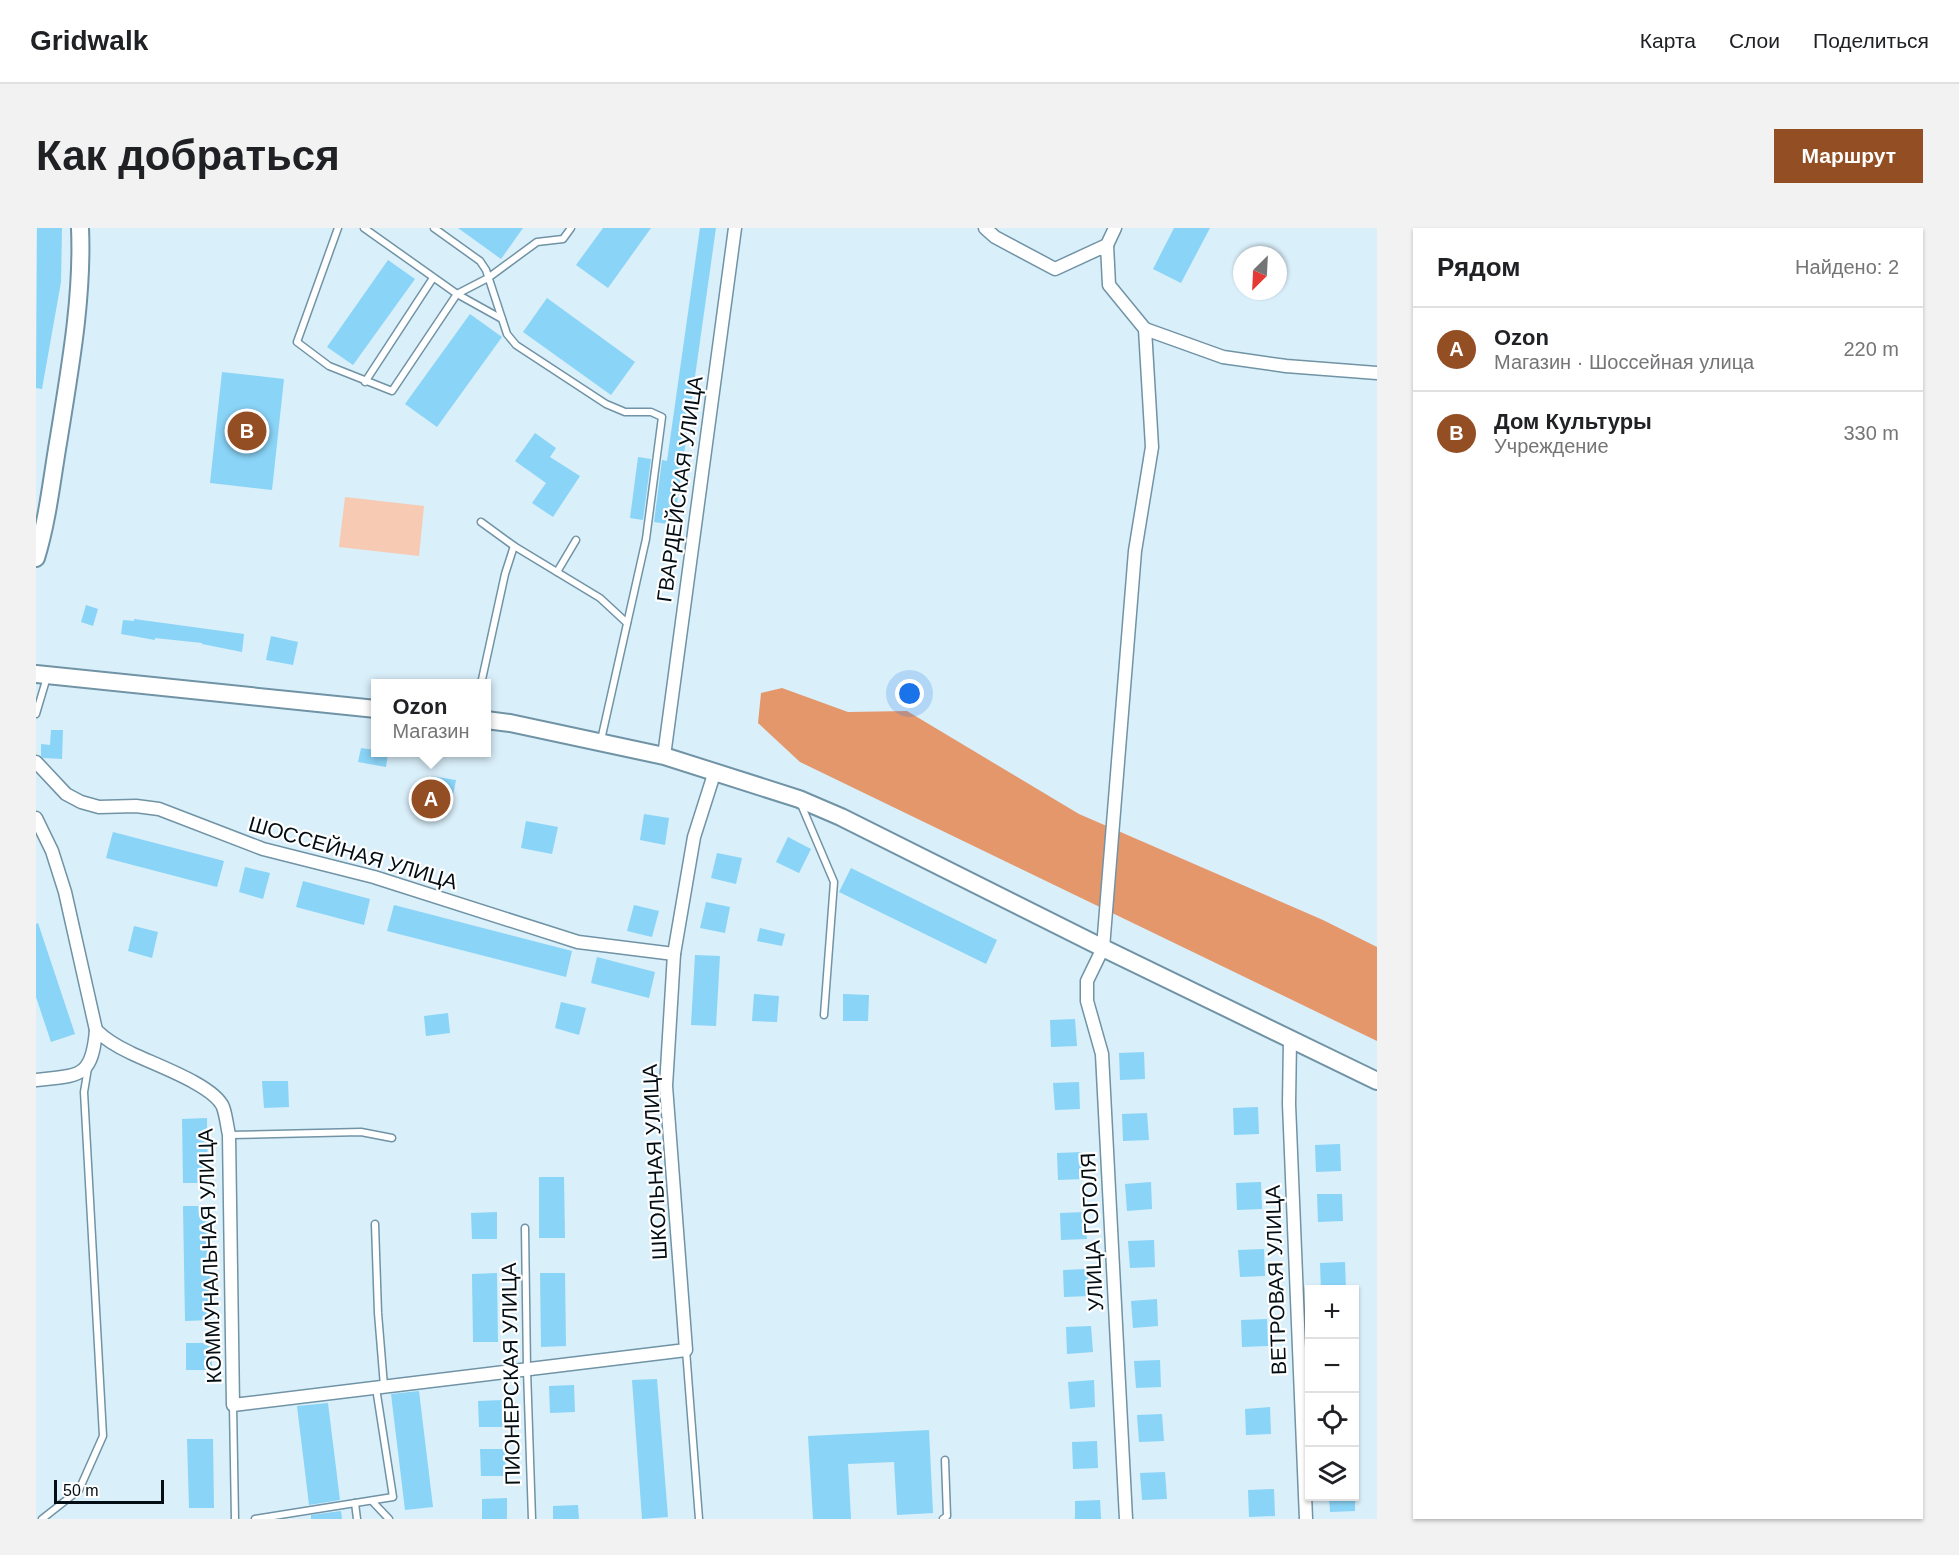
<!DOCTYPE html>
<html lang="ru">
<meta charset="utf-8">
<style>
:root{--surface:#fff;--page:#f2f2f2;--text:#202124;--muted:#757577;--line:#e0e0e0;--accent:#934e24}
body{margin:0;font-family:Helvetica,sans-serif;background:var(--page);color:var(--text)}
.controls{position:absolute;right:18px;bottom:18px;display:grid;overflow:hidden;border-radius:0px;box-shadow:0 2px 4px #0004}
.controls button{width:54px;height:54px;display:grid;place-items:center;padding:0;border:0;border-bottom:2px solid var(--line);background:var(--surface);color:var(--text);font:30px sans-serif}
.compass{position:absolute;left:1197px;top:18px;width:54px;height:54px;border-radius:50%;background:var(--surface);box-shadow:0 2px 4px #0004;rotate:204deg}
.scale{position:absolute;left:18px;bottom:15px;width:110px;box-sizing:border-box;padding-left:6px;border:3px solid #030e14;border-top:0;font-size:16px;line-height:21px;white-space:nowrap;color:#030e14;-webkit-text-stroke:4px #fff;paint-order:stroke}
.you{position:absolute;left:874px;top:466px;width:21px;height:21px;margin:-15px;border:4px solid #fff;border-radius:50%;background:#1a73e8;box-shadow:0 0 0 9px #1a73e833}
.badge{display:grid;place-items:center;width:39px;height:39px;border-radius:50%;background:var(--accent);color:#fff;font-size:20px;font-weight:700}
.pin{position:absolute;translate:-50% -50%;border:3px solid #fff;box-shadow:0 2px 6px #0006}
.popup{position:absolute;left:335px;top:451px;width:120px;height:78px;box-sizing:border-box;display:grid;place-content:center;border-radius:0px;background:var(--surface);filter:drop-shadow(0 2px 4px #0005);font-size:20px;white-space:nowrap;color:var(--muted)}
.popup b{font-size:22px;color:var(--text)}
.popup::after{content:'';position:absolute;left:50%;top:100%;margin-left:-12px;border:12px solid transparent;border-top-color:var(--surface)}
.list{margin:0;padding:0;list-style:none}
h2{display:flex;justify-content:space-between;align-items:center;height:78px;margin:0;padding:0 24px;font-size:26px}
h2 small{font-size:20px;font-weight:400;color:var(--muted)}
.list li{display:grid;grid-template-columns:39px 1fr auto;gap:18px;align-items:center;box-sizing:border-box;height:84px;padding:0 24px;border-top:2px solid var(--line)}
.list b{display:block;font-size:22px;white-space:nowrap}
.list p{margin:0;font-size:20px;white-space:nowrap;color:var(--muted)}
.list em{font-size:20px;font-style:normal;color:var(--muted)}
.icon{flex:none;width:33px;height:33px;fill:none;stroke:currentColor;stroke-width:2;stroke-linecap:round;stroke-linejoin:round}
.map{position:relative;flex:none;width:1341px;height:1291px;overflow:hidden;border-radius:0px}
header{display:flex;align-items:center;gap:36px;box-sizing:border-box;height:84px;padding:0 30px;background:var(--surface);border-bottom:2px solid var(--line)}
header strong{font-size:28px}
nav{display:flex;gap:33px;margin-inline-start:auto;font-size:21px}
.intro{display:flex;align-items:center;justify-content:space-between;box-sizing:border-box;height:144px;padding:0 36px}
h1{margin:0;font-size:42px}
.button{padding:15px 27px;border-radius:0px;background:var(--accent);color:#fff;font-size:21px;font-weight:700}
main{display:flex;gap:36px;padding:0 36px}
aside{flex:1;background:var(--surface);border-radius:0px;box-shadow:0 2px 4px #0004}
.map>svg:first-child{display:block}
.green{fill:#f6cab3}
.forest{fill:#e5976c}
.building{fill:#8ad4f7}
.lines{fill:none;stroke-linecap:round;stroke-linejoin:round}
.lane-casing{stroke:#7093a5;stroke-width:9}
.street-casing{stroke:#7093a5;stroke-width:15}
.secondary-casing{stroke:#7093a5;stroke-width:20}
.lane{stroke:#fff;stroke-width:6}
.street{stroke:#fff;stroke-width:12}
.secondary{stroke:#fff;stroke-width:16}
.labels{text-anchor:middle;stroke-width:4.5;stroke-linejoin:round;paint-order:stroke}
.street-label{font-size:21px;fill:#030e14;stroke:#fff}
</style>
<header>
<strong>Gridwalk</strong>
<nav><a>Карта</a><a>Слои</a><a>Поделиться</a></nav>
</header>
<div class="intro"><h1>Как добраться</h1><a class="button">Маршрут</a></div>
<main>
<div class="map">
<svg width="1341" height="1291" viewBox="0 0 1341 1291">
<rect width="100%" height="100%" fill="#d9effa"/>
<path class="green" d="M309,269l79,9 -5,50 -80,-9z"/>
<path class="forest" d="M746,460l66,24 59,-1 172,103 244,106 54,27v94l-577,-279 -42,-39 3,-30z"/>
<g class="building">
<path d="M1,0h25l-1,54 -19,107 -6,-1z"/>
<path d="M422,0h65l-22,31z"/>
<path d="M567,0h48l-43,60 -32,-23z"/>
<path d="M664,0h16l-42,297 -20,-3 8,-62 5,1z"/>
<path d="M1138,0h36l-29,55 -28,-14z"/>
<path d="M352,32l27,19 -62,86 -26,-18z"/>
<path d="M511,70l88,64 -24,33 -88,-63z"/>
<path d="M434,86l32,23 -65,90 -32,-23z"/>
<path d="M186,144l62,7 -12,111 -62,-7z"/>
<path d="M499,205l21,15 -6,9 30,19 -27,41 -21,-14 14,-20 -31,-22z"/>
<path d="M602,229l13,2 -8,61 -13,-2z"/>
<path d="M50,377l12,4 -5,17 -12,-4z"/>
<path d="M98,391l110,15 -2,18 -40,-8v-1l-47,-5v2l-34,-6 2,-14 11,1z"/>
<path d="M235,408l27,6 -5,23 -27,-5z"/>
<path d="M15,502h12l-1,29 -19,-1 -2,-2v-12l9,1z"/>
<path d="M325,520l14,2v3h13l-2,14 -28,-5z"/>
<path d="M395,548l25,4 -5,26 -24,-4z"/>
<path d="M608,586l25,4 -4,27 -25,-5z"/>
<path d="M490,593l32,6 -6,27 -31,-6z"/>
<path d="M77,604l111,29 -7,26 -111,-29z"/>
<path d="M752,609l23,12 -12,24 -23,-11z"/>
<path d="M681,625l25,5 -6,26 -25,-6z"/>
<path d="M209,639l25,6 -7,26 -24,-7z"/>
<path d="M815,640l146,72 -11,24 -147,-72z"/>
<path d="M267,653l67,18 -6,26 -68,-18z"/>
<path d="M670,674l24,5 -5,26 -25,-5z"/>
<path d="M358,677l178,46 -6,26 -179,-46z"/>
<path d="M598,677l25,6 -7,26 -25,-6z"/>
<path d="M2,695l37,111 -24,8 -15,-45v-73z"/>
<path d="M98,698l24,6 -6,26 -24,-7z"/>
<path d="M724,700l25,6 -3,12 -25,-5z"/>
<path d="M659,727l25,1 -4,70 -25,-1z"/>
<path d="M561,729l58,15 -6,26 -58,-15z"/>
<path d="M718,766l25,2 -2,26 -25,-1z"/>
<path d="M807,766l26,1 -1,26h-25z"/>
<path d="M525,774l25,6 -7,27 -24,-7z"/>
<path d="M412,785l2,20 -24,3 -2,-20z"/>
<path d="M1039,791l2,27 -26,1 -1,-27z"/>
<path d="M1108,824l1,27 -25,1 -1,-27z"/>
<path d="M226,853h26l1,26 -25,1z"/>
<path d="M1043,854l1,27 -25,1 -2,-27z"/>
<path d="M1222,879l1,27 -25,1 -1,-27z"/>
<path d="M1111,885l2,27 -26,1 -1,-27z"/>
<path d="M171,890l1,65h-25l-1,-64z"/>
<path d="M1304,916l1,27 -25,1 -1,-27z"/>
<path d="M1046,924l1,27 -25,1 -1,-27z"/>
<path d="M503,949h25l1,61h-26z"/>
<path d="M1115,954l1,27 -25,2 -2,-27z"/>
<path d="M1225,954l1,27 -25,1 -1,-27z"/>
<path d="M1281,966h25l1,27 -25,1z"/>
<path d="M147,978h26l2,114 -26,1z"/>
<path d="M461,984v27h-25l-1,-26z"/>
<path d="M1049,984l2,27 -26,1 -1,-27z"/>
<path d="M1118,1012l1,27 -25,1 -2,-27z"/>
<path d="M1228,1021l1,27 -25,1 -2,-27z"/>
<path d="M1309,1034l1,27 -25,1 -1,-27z"/>
<path d="M1052,1041l1,27 -25,1 -1,-27z"/>
<path d="M461,1045l1,69h-25l-1,-68z"/>
<path d="M504,1045h25l1,73 -25,1z"/>
<path d="M1121,1071l1,27 -25,2 -2,-27z"/>
<path d="M1231,1091l1,27 -26,1 -1,-27z"/>
<path d="M1055,1098l2,26 -26,2 -1,-27z"/>
<path d="M150,1115h25l1,27h-26z"/>
<path d="M1124,1132l1,27 -25,1 -2,-27z"/>
<path d="M621,1151l11,138 -26,2 -10,-139z"/>
<path d="M1058,1152l1,27 -25,2 -2,-27z"/>
<path d="M538,1157l1,27 -25,1 -1,-27z"/>
<path d="M383,1163l14,116 -28,3 -14,-116z"/>
<path d="M467,1172l1,27h-25l-1,-26z"/>
<path d="M292,1175l12,97 -31,5 -12,-99z"/>
<path d="M1234,1179l1,27 -25,1 -1,-26z"/>
<path d="M1126,1186l2,27 -25,1 -2,-27z"/>
<path d="M893,1202l4,83 -36,2 -3,-53 -46,2 3,55h-38l-5,-83z"/>
<path d="M151,1211h26l1,69h-25z"/>
<path d="M1061,1213l1,27 -25,1 -1,-27z"/>
<path d="M444,1221h25l1,27h-25z"/>
<path d="M1129,1244l2,27 -25,1 -2,-27z"/>
<path d="M1238,1261l1,27 -26,1 -1,-27z"/>
<path d="M1293,1269h26v14l-25,1z"/>
<path d="M471,1270v21h-25v-20z"/>
<path d="M1064,1272l1,19h-26v-18z"/>
<path d="M542,1277l1,14h-26v-13z"/>
<path d="M305,1283l1,8h-31v-4z"/>
</g>
<g class="lines">
<defs>
<g id="lane">
<path d="M302,0l-41,114 32,24 63,25 65,-97 31,-16 49,-36 26,-3 8,-11"/>
<path d="M328,0l93,66 45,25"/>
<path d="M398,0l46,33 6,9 21,64 9,11 90,59 19,8h26l11,5 -16,122 -45,201"/>
<path d="M329,154l68,-104"/>
<path d="M445,294l33,24 86,52 27,25"/>
<path d="M521,344l19,-32"/>
<path d="M445,456l24,-110 9,-28"/>
<path d="M0,486l11,-37"/>
<path d="M764,574l34,80 -10,133"/>
<path d="M194,907l131,-3 31,6"/>
<path d="M339,996l3,89 6,73"/>
<path d="M489,1000l2,142 5,149"/>
<path d="M650,1122l13,169"/>
<path d="M197,1177l2,114"/>
<path d="M336,1273l17,18"/>
<path d="M319,1275l2,16"/>
<path d="M6,1291l37,-29 24,-54 -19,-344 4,-24"/>
<path d="M219,1291l138,-22 -17,-109"/>
<path d="M907,1291l4,-3 -2,-56"/>
</g>
<g id="street">
<path d="M949,0l10,9 60,32 52,-24 2,40 36,44 7,118 -17,104 -32,397 -16,33v20l15,53 24,465"/>
<path d="M1071,17l8,-17"/>
<path d="M1109,101l78,28 63,9 91,7"/>
<path d="M628,528l71,-528"/>
<path d="M0,534l30,32 15,8 18,5 37,-1 23,3 104,40 111,28 204,65 96,12"/>
<path d="M0,590l16,33 13,41 31,138c-4,49 -17,45 -60,50"/>
<path d="M60,802c10,10 22,17 35,23 22,11 83,32 92,54 3,8 4,19 6,28l4,270 453,-55 -20,-264 8,-132 20,-117 21,-66"/>
<path d="M1254,811l-1,65 17,415"/>
</g>
<g id="secondary">
<path d="M0,330c12,-39 16,-81 23,-121 11,-69 24,-140 21,-209"/>
<path d="M0,446l340,35"/>
<path d="M450,492l24,3 154,33 135,43 42,18 262,131 274,133"/>
</g>
</defs>
<use href="#lane" class="lane-casing"/>
<use href="#street" class="street-casing"/>
<use href="#secondary" class="secondary-casing"/>
<use href="#lane" class="lane"/>
<use href="#street" class="street"/>
<use href="#secondary" class="secondary"/>
</g>
<g class="labels">
<g class="street-label">
<text transform="translate(644 261) rotate(-82)" y="7">ГВАРДЕЙСКАЯ УЛИЦА</text>
<text transform="translate(317 625) rotate(16)" y="7">ШОССЕЙНАЯ УЛИЦА</text>
<text transform="translate(619 934) rotate(-93)" y="7">ШКОЛЬНАЯ УЛИЦА</text>
<text transform="translate(1056 1004) rotate(-93)" y="7">УЛИЦА ГОГОЛЯ</text>
<text transform="translate(174 1028) rotate(-92)" y="7">КОММУНАЛЬНАЯ УЛИЦА</text>
<text transform="translate(1240 1052) rotate(-92)" y="7">ВЕТРОВАЯ УЛИЦА</text>
<text transform="translate(475 1146) rotate(-91)" y="7">ПИОНЕРСКАЯ УЛИЦА</text>
</g>
</g>
</svg>
<div class="controls">
<button>+</button>
<button>−</button>
<button><svg class="icon" aria-label="locate" viewBox="0 0 24 24"><circle cx="12" cy="12" r="6"/><path d="M12 2v4M12 18v4M2 12h4M18 12h4"/></svg></button>
<button><svg class="icon" aria-label="layers" viewBox="0 0 24 24"><path d="M12 4l9 5-9 5-9-5zM3 14l9 5 9-5"/></svg></button>
</div>
<svg class="compass" viewBox="-18 -18 36 36"><path d="M0-13l5 13h-10z" fill="#e53935"/><path d="M0 13l5-13h-10z" fill="#757577"/></svg>
<div class="scale">50 m</div>
<div class="you"></div>
<div class="pin badge" style="left:395px;top:571px">A</div>
<div class="popup"><b>Ozon</b>Магазин</div>
<div class="pin badge" style="left:211px;top:203px">B</div>
</div>
<aside>
<h2>Рядом<small>Найдено: 2</small></h2>
<ul class="list">
<li><span class="badge">A</span><div><b>Ozon</b><p>Магазин · Шоссейная улица</p></div><em>220 m</em></li>
<li><span class="badge">B</span><div><b>Дом Культуры</b><p>Учреждение</p></div><em>330 m</em></li>
</ul>
</aside>
</main>
